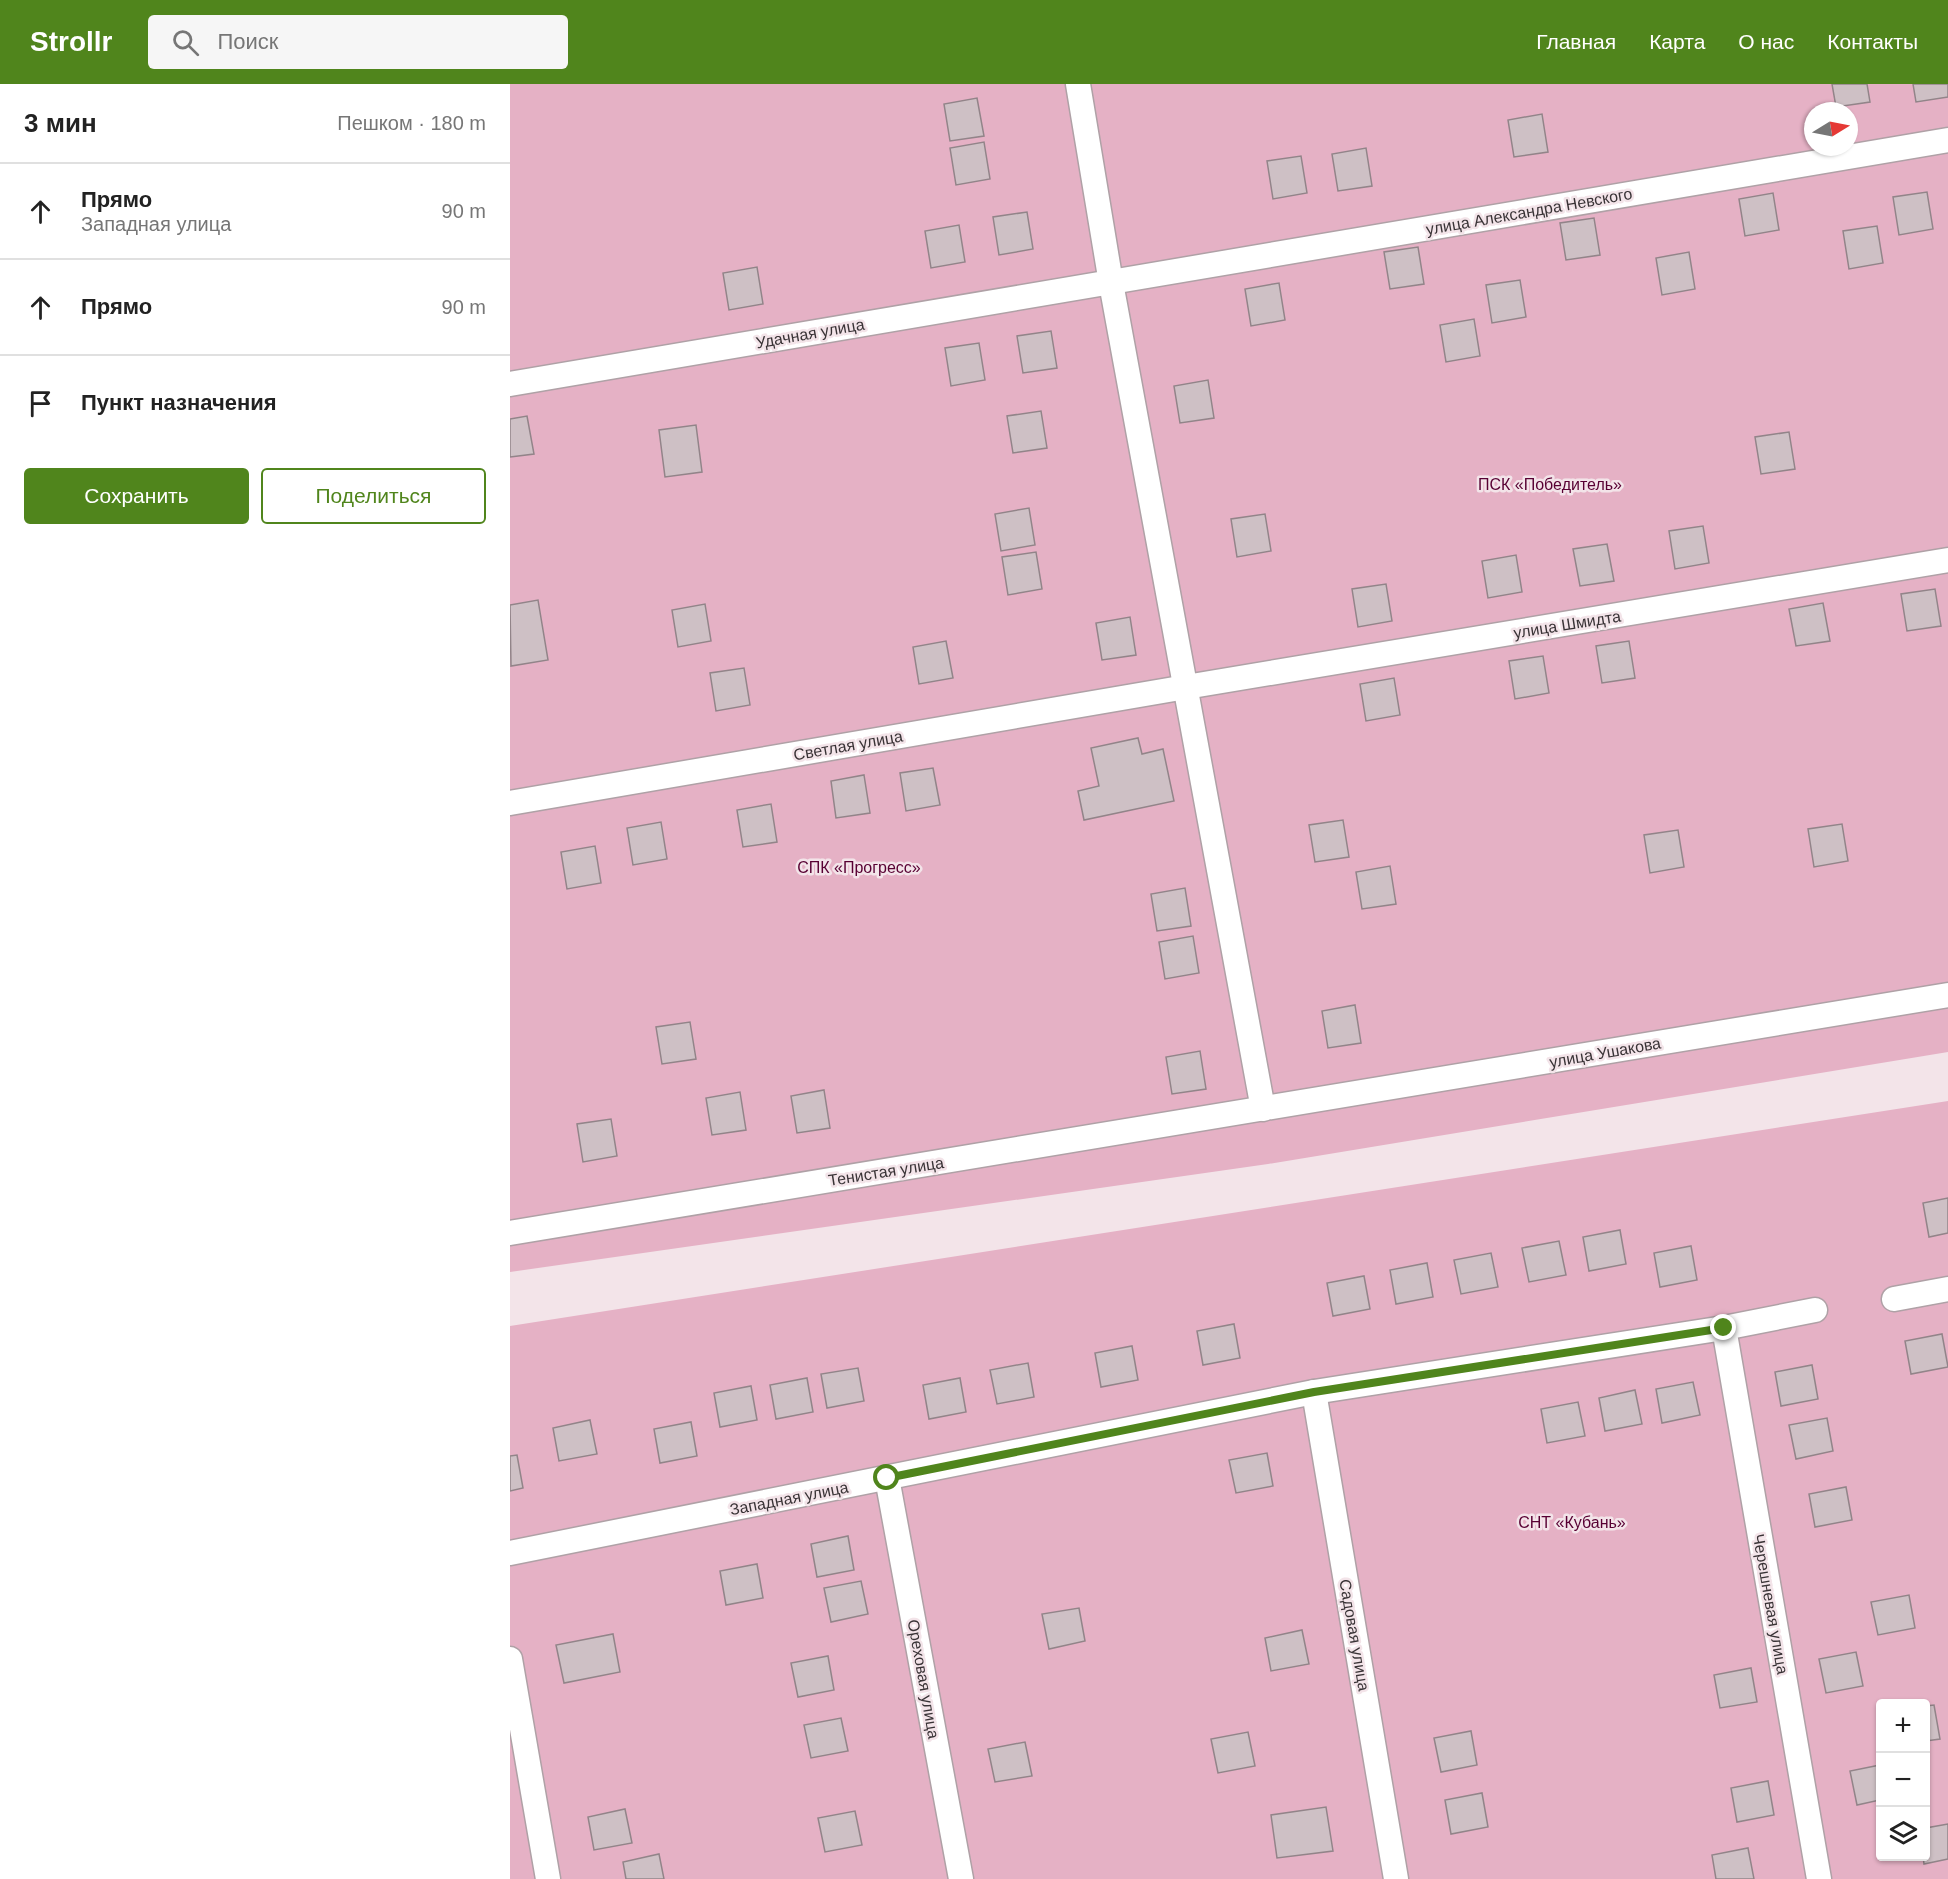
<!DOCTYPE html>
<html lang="ru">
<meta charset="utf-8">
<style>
:root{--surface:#fff;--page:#f6f6f6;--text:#222;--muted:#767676;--line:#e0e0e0;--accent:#50851c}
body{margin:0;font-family:Arial,sans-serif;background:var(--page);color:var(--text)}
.controls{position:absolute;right:18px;bottom:18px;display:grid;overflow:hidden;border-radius:6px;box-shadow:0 2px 4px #0004}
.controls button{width:54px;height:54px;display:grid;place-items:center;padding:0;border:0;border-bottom:2px solid var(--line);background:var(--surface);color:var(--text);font:30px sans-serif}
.compass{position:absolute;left:1294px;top:18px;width:54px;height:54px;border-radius:50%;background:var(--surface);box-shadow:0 2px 4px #0004;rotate:80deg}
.stop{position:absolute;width:18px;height:18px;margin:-14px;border:4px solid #50851c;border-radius:50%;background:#fff}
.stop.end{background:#50851c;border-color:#fff;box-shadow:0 2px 6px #0008}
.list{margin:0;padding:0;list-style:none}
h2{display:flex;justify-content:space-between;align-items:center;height:78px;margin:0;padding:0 24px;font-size:26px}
h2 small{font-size:20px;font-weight:400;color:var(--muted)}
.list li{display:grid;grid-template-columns:39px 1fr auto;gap:18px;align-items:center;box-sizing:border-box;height:96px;padding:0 24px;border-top:2px solid var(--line)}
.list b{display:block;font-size:22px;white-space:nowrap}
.list p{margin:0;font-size:20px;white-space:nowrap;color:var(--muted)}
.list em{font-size:20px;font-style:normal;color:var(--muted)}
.actions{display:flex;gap:12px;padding:18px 24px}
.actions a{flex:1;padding:14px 0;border:2px solid var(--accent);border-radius:6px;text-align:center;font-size:21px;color:var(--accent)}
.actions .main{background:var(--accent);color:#fff}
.icon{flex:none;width:33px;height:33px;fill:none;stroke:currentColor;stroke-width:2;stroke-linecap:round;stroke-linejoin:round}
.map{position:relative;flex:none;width:1438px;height:1795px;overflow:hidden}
header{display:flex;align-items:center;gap:36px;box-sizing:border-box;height:84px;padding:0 30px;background:var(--accent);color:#fff}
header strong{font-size:28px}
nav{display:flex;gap:33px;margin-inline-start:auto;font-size:21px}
.search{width:420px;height:54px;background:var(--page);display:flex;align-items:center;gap:15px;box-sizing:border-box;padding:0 21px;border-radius:6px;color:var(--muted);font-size:22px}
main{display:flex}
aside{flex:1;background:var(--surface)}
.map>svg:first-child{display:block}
.green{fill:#e5b1c5;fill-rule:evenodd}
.building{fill:#cec0c5;stroke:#928489;stroke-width:1.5}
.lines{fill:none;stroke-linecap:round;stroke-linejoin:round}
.minor-casing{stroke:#afa1a6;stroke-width:27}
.minor{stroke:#fff;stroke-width:24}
.route{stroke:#50851c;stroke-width:8}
.labels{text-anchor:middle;stroke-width:5;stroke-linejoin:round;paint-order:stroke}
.street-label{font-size:16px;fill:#393336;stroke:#f3e4e9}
.park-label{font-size:16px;fill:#580033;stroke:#f3e4e9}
</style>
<header>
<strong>Strollr</strong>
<div class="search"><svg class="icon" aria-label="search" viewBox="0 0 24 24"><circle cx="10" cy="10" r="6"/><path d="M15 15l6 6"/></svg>Поиск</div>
<nav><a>Главная</a><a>Карта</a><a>О нас</a><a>Контакты</a></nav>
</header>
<main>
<aside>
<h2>3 мин<small>Пешком · 180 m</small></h2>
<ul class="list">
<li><svg class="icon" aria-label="ahead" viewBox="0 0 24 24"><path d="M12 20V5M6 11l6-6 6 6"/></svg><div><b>Прямо</b><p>Западная улица</p></div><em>90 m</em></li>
<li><svg class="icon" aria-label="ahead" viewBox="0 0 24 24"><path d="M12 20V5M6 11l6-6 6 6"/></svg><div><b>Прямо</b></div><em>90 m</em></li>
<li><svg class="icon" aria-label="arrive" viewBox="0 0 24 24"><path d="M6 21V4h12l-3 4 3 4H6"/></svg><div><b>Пункт назначения</b></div></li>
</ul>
<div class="actions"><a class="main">Сохранить</a><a>Поделиться</a></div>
</aside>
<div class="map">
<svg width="1438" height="1795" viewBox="0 0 1438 1795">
<rect width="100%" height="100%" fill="#f3e4e9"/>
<g class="green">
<path d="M0,0h1438v968l-680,112 -758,108zM1303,27h36v36h-36z"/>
<path d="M1438,1017v778h-1438v-553zM1370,1620h46v152h-46z"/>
</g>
<g class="building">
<path d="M1322,0h35l3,18 -34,5z"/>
<path d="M1403,0h35v13l-32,5z"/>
<path d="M467,14l7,38 -34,5 -6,-37z"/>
<path d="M1032,30l6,38 -34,5 -6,-37z"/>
<path d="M474,58l6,37 -34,6 -6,-37z"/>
<path d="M856,64l6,38 -34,5 -6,-37z"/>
<path d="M791,72l6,37 -34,6 -6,-38z"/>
<path d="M1417,108l6,37 -34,6 -6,-38z"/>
<path d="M1263,109l6,37 -34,6 -6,-37z"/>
<path d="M517,128l6,37 -34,6 -6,-38z"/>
<path d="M1084,134l6,37 -34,5 -6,-37z"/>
<path d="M449,141l6,37 -34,6 -6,-37z"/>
<path d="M1367,142l6,37 -34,6 -6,-38z"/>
<path d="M908,163l6,37 -34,5 -6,-37z"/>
<path d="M1179,168l6,37 -33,6 -6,-37z"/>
<path d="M247,183l6,37 -34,6 -6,-37z"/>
<path d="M1010,196l6,37 -34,6 -6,-38z"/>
<path d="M769,199l6,37 -34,6 -6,-37z"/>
<path d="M964,235l6,37 -34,6 -6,-37z"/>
<path d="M541,247l6,37 -34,5 -6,-37z"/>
<path d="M469,259l6,37 -34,6 -6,-38z"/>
<path d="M698,296l6,38 -34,5 -6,-37z"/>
<path d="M531,327l6,37 -34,5 -6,-37z"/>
<path d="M17,332l7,38 -24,3v-38z"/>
<path d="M186,341l6,47 -37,5 -6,-47z"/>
<path d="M1279,348l6,37 -34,5 -6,-37z"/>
<path d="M519,424l6,37 -34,6 -6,-37z"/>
<path d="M755,430l6,37 -34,6 -6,-38z"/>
<path d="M1193,442l6,37 -34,6 -6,-38z"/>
<path d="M1097,460l7,37 -34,5 -7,-37z"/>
<path d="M526,468l6,37 -34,6 -6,-38z"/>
<path d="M1006,471l6,37 -34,6 -6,-37z"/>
<path d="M876,500l6,37 -34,6 -6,-38z"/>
<path d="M1425,505l6,37 -34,5 -6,-37z"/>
<path d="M28,516l10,60 -37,6 -1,-61z"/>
<path d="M1313,519l7,38 -34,5 -7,-37z"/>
<path d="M195,520l6,37 -33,6 -6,-37z"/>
<path d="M620,533l6,38 -34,5 -6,-37z"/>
<path d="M436,557l7,37 -34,6 -6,-37z"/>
<path d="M1119,557l6,37 -33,5 -6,-37z"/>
<path d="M1033,572l6,37 -34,6 -6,-38z"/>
<path d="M234,584l6,37 -34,6 -6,-38z"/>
<path d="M884,594l6,37 -34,6 -6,-37z"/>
<path d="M628,654l4,16 21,-5 11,52 -90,19 -6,-29 21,-5 -8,-38z"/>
<path d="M423,684l7,37 -34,6 -6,-38z"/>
<path d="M354,691l6,38 -34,5 -5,-37z"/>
<path d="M261,720l6,38 -34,5 -6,-37z"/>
<path d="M833,736l6,37 -34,5 -6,-37z"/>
<path d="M151,738l6,37 -34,6 -6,-37z"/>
<path d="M1332,740l6,37 -34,6 -6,-38z"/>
<path d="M1168,746l6,37 -34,6 -6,-38z"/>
<path d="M85,762l6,37 -34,6 -6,-37z"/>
<path d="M880,782l6,38 -34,5 -6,-37z"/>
<path d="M675,804l6,38 -34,5 -6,-37z"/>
<path d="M683,852l6,37 -34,6 -6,-37z"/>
<path d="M845,921l6,38 -33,5 -6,-37z"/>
<path d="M180,938l6,37 -34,5 -6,-37z"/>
<path d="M690,967l6,38 -34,5 -6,-37z"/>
<path d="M314,1006l6,38 -33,5 -6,-37z"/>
<path d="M230,1008l6,38 -34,5 -6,-37z"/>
<path d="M101,1035l6,37 -34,6 -6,-38z"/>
<path d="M1438,1114v35l-19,4 -6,-34z"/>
<path d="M1110,1146l6,34 -37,7 -6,-34z"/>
<path d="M1049,1157l7,34 -37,7 -7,-34z"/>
<path d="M1181,1162l6,34 -37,7 -6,-34z"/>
<path d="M981,1169l7,34 -37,7 -7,-34z"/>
<path d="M917,1179l6,34 -37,7 -6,-34z"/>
<path d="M854,1192l6,33 -37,7 -6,-33z"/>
<path d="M724,1240l6,34 -37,7 -6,-34z"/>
<path d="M1432,1250l6,33 -37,7 -6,-33z"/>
<path d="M622,1262l6,34 -37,7 -6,-34z"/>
<path d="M518,1279l6,34 -37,7 -7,-34z"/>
<path d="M1302,1281l6,34 -37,7 -6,-34z"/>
<path d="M348,1284l6,33 -37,7 -6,-34z"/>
<path d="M297,1294l6,34 -37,7 -6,-34z"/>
<path d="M450,1294l6,34 -37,7 -6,-34z"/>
<path d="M1183,1298l7,33 -38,8 -6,-34z"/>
<path d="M241,1302l6,34 -37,7 -6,-34z"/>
<path d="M1125,1306l7,34 -37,7 -6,-33z"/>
<path d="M1068,1318l7,34 -38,7 -6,-34z"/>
<path d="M1317,1334l6,33 -37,8 -7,-34z"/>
<path d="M80,1336l7,34 -38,7 -6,-33z"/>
<path d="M181,1338l6,34 -37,7 -6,-34z"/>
<path d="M757,1369l6,33 -37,7 -7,-33z"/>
<path d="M7,1371l6,33 -13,3v-35z"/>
<path d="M1336,1403l6,33 -37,7 -6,-33z"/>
<path d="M338,1452l6,34 -37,7 -6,-33z"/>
<path d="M247,1480l6,34 -37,7 -6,-34z"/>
<path d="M351,1497l7,33 -37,8 -7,-34z"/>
<path d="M1399,1511l6,33 -37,7 -7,-33z"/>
<path d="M569,1524l6,33 -36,8 -7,-35z"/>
<path d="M792,1546l7,34 -38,7 -6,-33z"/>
<path d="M103,1550l7,38 -56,11 -8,-38z"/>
<path d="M1346,1568l7,34 -37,7 -7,-34z"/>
<path d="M318,1572l6,34 -36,7 -7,-34z"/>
<path d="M1241,1584l6,34 -37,6 -6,-33z"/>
<path d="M1424,1621l6,34 -14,2v-35z"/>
<path d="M331,1634l7,33 -37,7 -7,-33z"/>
<path d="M961,1647l6,34 -36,7 -7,-34z"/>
<path d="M738,1648l7,34 -37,7 -7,-34z"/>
<path d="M515,1658l7,34 -37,6 -7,-33z"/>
<path d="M1370,1681v35l-23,5 -7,-34z"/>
<path d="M1258,1697l6,34 -37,7 -6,-34z"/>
<path d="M972,1709l6,34 -37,7 -6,-34z"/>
<path d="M816,1723l7,44 -56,7 -6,-43z"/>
<path d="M115,1725l7,34 -38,7 -6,-33z"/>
<path d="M345,1727l7,34 -37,7 -7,-34z"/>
<path d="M1438,1740v35l-24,5 -1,-8h3v-28z"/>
<path d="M1238,1764l6,31h-38l-4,-24z"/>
<path d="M149,1770l5,25h-38l-3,-17z"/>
</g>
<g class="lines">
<defs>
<g id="minor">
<path d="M568,0l33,199 152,826"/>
<path d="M0,300l1438,-244"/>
<path d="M0,719l676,-116 762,-127"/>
<path d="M0,1149l1438,-238"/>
<path d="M1384,1215l54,-10"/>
<path d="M1214,1244l95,551"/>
<path d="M804,1308l82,487"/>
<path d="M377,1394l74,401"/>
<path d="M0,1469l804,-161 410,-64 91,-18"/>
<path d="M0,1575l38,220"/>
</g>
</defs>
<use href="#minor" class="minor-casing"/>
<use href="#minor" class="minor"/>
</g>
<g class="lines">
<path class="route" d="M377,1394l427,-86 410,-64"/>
</g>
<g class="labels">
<g class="street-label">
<text transform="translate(1019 127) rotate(-10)" y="6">улица Александра Невского</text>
<text transform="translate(300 249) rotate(-10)" y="6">Удачная улица</text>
<text transform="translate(1057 540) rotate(-9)" y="6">улица Шмидта</text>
<text transform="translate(338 661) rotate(-10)" y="6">Светлая улица</text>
<text transform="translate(1095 968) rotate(-10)" y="6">улица Ушакова</text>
<text transform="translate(376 1087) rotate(-9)" y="6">Тенистая улица</text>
<text transform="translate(279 1414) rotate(-11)" y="6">Западная улица</text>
<text transform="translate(1261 1520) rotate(80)" y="6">Черешневая улица</text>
<text transform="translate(845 1551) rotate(80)" y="6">Садовая улица</text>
<text transform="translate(414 1595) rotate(80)" y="6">Ореховая улица</text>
</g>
<g class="park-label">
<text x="1040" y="406">ПСК «Победитель»</text>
<text x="349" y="789">СПК «Прогресс»</text>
<text x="1062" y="1444">СНТ «Кубань»</text>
</g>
</g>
</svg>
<div class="controls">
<button>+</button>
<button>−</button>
<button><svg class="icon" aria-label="layers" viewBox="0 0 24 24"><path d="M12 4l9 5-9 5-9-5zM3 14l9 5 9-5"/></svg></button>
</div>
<svg class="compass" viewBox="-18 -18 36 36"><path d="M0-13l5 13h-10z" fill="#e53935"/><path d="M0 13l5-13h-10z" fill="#767676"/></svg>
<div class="stop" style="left:377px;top:1394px"></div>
<div class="stop end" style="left:1214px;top:1244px"></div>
</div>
</main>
